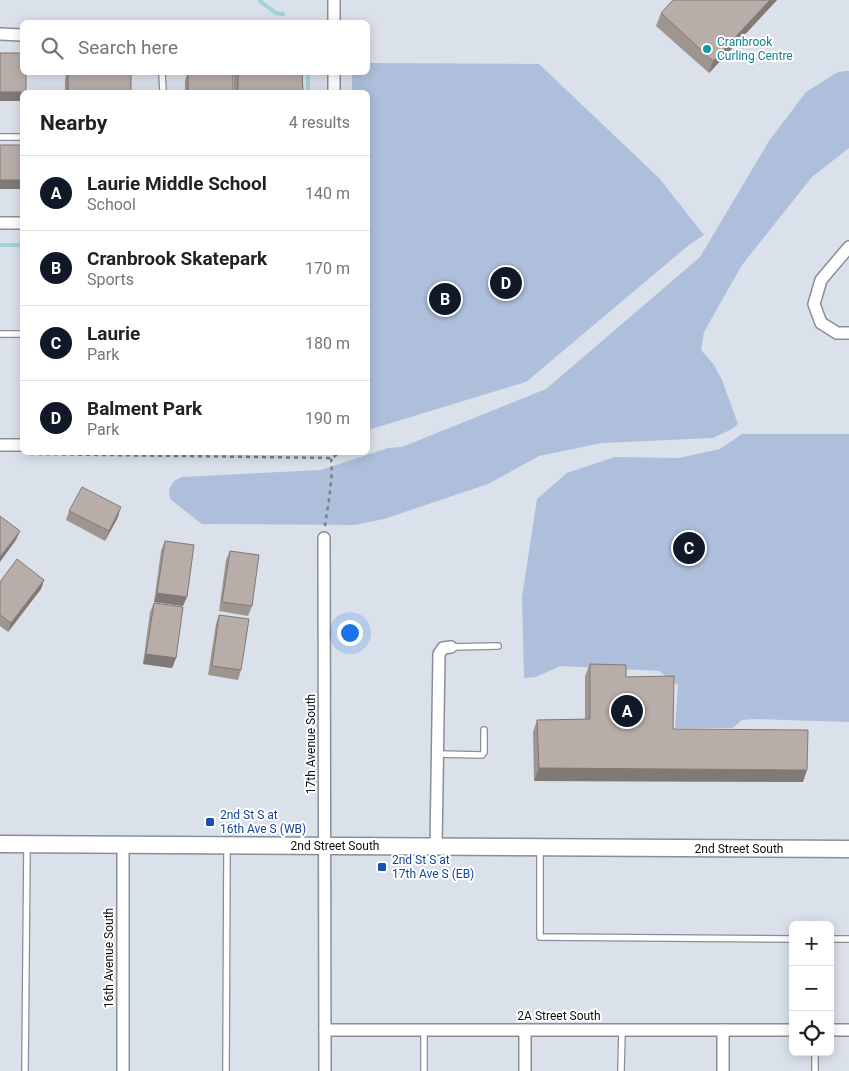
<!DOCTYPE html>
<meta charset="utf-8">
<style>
:root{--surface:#fff;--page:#f6f6f6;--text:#222;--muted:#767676;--line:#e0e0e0;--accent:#111827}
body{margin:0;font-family:Roboto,sans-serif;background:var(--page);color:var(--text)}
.controls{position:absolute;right:15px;bottom:15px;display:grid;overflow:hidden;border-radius:8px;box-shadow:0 2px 12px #0003}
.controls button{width:45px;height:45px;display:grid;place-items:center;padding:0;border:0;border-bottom:1px solid var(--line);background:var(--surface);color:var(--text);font:25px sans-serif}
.you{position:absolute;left:349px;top:632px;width:18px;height:18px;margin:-12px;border:4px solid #fff;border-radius:50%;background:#1a73e8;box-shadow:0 0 0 8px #1a73e833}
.badge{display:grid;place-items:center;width:32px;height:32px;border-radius:50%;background:var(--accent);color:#fff;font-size:16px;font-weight:700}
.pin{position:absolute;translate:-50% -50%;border:2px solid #fff;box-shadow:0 1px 5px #0006}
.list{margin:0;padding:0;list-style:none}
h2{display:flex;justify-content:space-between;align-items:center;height:65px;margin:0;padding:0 20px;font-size:21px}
h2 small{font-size:16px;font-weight:400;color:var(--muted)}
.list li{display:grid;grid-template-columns:32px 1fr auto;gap:15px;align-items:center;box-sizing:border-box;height:75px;padding:0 20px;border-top:1px solid var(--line)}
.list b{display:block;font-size:19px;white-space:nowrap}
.list p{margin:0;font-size:16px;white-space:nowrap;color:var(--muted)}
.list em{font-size:16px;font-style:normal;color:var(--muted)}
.icon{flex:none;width:28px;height:28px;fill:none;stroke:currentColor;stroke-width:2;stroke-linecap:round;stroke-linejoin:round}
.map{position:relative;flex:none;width:849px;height:1071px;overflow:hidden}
.search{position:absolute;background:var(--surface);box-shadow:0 2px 12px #0003;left:20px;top:20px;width:350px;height:55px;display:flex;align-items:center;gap:12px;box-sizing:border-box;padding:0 18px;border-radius:8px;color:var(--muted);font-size:19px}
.panel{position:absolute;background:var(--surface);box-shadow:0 2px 12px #0003;left:20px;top:90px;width:350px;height:365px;border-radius:8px}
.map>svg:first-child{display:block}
.green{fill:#aebfdc}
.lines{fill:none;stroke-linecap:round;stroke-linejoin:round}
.stream{stroke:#9fd4d9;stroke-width:4}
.service-casing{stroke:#898e97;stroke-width:8}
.minor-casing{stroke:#898e97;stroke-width:14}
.secondary-casing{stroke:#898e97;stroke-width:19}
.path{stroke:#7b8086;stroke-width:2.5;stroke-dasharray:4 4;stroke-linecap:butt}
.service{stroke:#fff;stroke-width:5.5}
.minor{stroke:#fff;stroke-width:11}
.secondary{stroke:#fff;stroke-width:16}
.wall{fill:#9e9590}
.shaded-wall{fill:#817976}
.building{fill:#b8ada8;stroke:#817976}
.culture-dot{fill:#0f9aa8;stroke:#fff;stroke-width:2}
.transit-dot{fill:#1a4fb4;stroke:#fff;stroke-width:2}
.labels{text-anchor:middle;stroke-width:4;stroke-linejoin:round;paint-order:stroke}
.culture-label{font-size:12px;fill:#0d838f;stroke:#fff;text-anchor:start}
.street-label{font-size:12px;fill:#0b0d10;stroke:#fff}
.transit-label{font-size:12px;fill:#164399;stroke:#fff;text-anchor:start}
</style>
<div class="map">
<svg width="849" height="1071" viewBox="0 0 849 1071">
<rect width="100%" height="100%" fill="#dbe1eb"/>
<g class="green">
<path d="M368,63l171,1 120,114 45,57 -15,10 -163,137 -158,48v-338h-16v-19l16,-1z"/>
<path d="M846,71h3v77l-37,29 -70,88 -38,67 -3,18 13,15 8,15 16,44 -8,6 -17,8 -111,5 -63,13 -51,28 -104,35 -29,6 -153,-1 -32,-25 -1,-10 5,-8 8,-4 139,-7 67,-22 14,-1 144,-58 154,-132 69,-116 37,-49 32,-20z"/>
<path d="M742,434h107v288l-94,-3 -13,1 -9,8h-58l3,-43 -19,-14 -99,-5 -24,11 -12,1 -2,-81 15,-98 30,-26 48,-16 64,1 41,-9z"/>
</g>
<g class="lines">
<g class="stream">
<path d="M260,0l1,2 15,11 7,1"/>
<path d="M308,92v-20"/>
<path d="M0,245h22"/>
</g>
<defs>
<g id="service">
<path d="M162,72l1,20"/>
<path d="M0,137h22"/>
<path d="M0,334h22"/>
<path d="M451,647l47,-1"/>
<path d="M438,754l44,1 2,-3v-22"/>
<path d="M540,850v87l253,2"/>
<path d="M830,939h19"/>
<path d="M424,1030v41"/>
<path d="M815,1052v19"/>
<path d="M25,1071l2,-225"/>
<path d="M226,1071l1,-223"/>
<path d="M621,1071l1,-41"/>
</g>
<g id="minor">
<path d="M334,22v-22"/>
<path d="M0,34l22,1"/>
<path d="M334,92v-20"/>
<path d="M0,223h22"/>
<path d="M849,247l-28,33 -7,24 7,19 16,10h12"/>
<path d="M0,445h22"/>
<path d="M324,538l1,533"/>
<path d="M123,845v226"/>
<path d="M436,847l3,-193 4,-6 8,-1"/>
<path d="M325,1030h468"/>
<path d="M525,1030v41"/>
<path d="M830,1030h19"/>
<path d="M723,1071v-41"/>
</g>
<path id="secondary" d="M0,844l849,5"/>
</defs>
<use href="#service" class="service-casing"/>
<use href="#minor" class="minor-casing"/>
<use href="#secondary" class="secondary-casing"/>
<g class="path">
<path d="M30,454l302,4 6,-4v-2"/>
<path d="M325,526c2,-16 11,-60 4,-74"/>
</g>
<use href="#service" class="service"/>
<use href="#minor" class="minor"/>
<use href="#secondary" class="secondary"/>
</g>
<g class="wall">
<path d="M777,0l-68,73 -53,-47 5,-13z"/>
<path d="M67,72h64v20h-66v-13z"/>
<path d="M188,72h45v20h-48v-12z"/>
<path d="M234,72h68l1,20h-69z"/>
<path d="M69,511l49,6 -13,24 -39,-21z"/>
<path d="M165,541l18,65 -29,-4 7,-51z"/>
<path d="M230,551l22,55 -4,10 -29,-5 7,-51z"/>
<path d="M44,580l-3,9 -33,43 -8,-6v-44z"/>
<path d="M154,603l22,55 -4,10 -29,-4 7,-52z"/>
<path d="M219,615l22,55 -3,10 -30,-5 8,-51z"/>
<path d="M590,664l36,13 47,52 130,53 -269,-1 -1,-49 4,-12 48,-1v-43z"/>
</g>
<g class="shaded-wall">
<path d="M770,0h7l-68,73 4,-12z"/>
<path d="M0,92h26h-4v9h-22z"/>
<path d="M0,180h22v6l-1,3h-21z"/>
<path d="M121,507l-3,10 -13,24 4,-10z"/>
<path d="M20,531l-4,9 -16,22v-5z"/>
<path d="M44,580l-3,9 -33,43 3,-9z"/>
<path d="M157,593l30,4 -4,9 -29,-4z"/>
<path d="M146,654l30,4 -4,10 -29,-4z"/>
<path d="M539,768l268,2 -4,12 -269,-1z"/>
</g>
<g class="building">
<path d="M673,0h97l-57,61 -52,-48z"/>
<path d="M0,53h22v19h4v20h-26z"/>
<rect x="68" y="72" width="63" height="20"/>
<rect x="188" y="72" width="45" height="20"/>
<path d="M238,72h64l1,20h-65z"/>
<rect x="0" y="145" width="22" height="35"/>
<path d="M82,487l39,20 -12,24 -40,-20z"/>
<path d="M0,516l20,15 -20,26z"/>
<path d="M165,541l29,4 -7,52 -30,-4z"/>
<path d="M230,551l29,4 -7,51 -30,-4z"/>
<path d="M17,559l27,21 -33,43 -11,-8v-33z"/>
<path d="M154,603l29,4 -7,51 -30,-4z"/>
<path d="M219,615l30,4 -8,51 -29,-4z"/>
<path d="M590,664l36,1v12l48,-1 -1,53 135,1 -1,40 -268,-2 -2,-48 53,-1z"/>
</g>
<circle class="culture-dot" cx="707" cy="49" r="5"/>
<g class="transit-dot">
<rect x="205" y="817" width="10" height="10" rx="2.5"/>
<rect x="377" y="862" width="10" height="10" rx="2.5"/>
</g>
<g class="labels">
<g class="culture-label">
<text x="717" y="46">Cranbrook<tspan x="717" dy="14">Curling Centre</tspan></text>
</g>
<g class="street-label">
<text transform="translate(311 744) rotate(-90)" y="4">17th Avenue South</text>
<text x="335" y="850">2nd Street South</text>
<text x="739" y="853">2nd Street South</text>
<text transform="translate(109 958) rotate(-90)" y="4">16th Avenue South</text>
<text x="559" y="1020">2A Street South</text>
</g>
<g class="transit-label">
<text x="220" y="819">2nd St S at<tspan x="220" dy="14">16th Ave S (WB)</tspan></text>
<text x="392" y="864">2nd St S at<tspan x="392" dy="14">17th Ave S (EB)</tspan></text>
</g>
</g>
</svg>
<div class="controls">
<button>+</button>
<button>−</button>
<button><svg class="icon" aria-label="locate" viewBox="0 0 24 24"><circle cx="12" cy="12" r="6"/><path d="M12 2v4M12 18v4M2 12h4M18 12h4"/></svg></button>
</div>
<div class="you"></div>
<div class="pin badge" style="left:627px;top:711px">A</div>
<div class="pin badge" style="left:445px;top:299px">B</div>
<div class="pin badge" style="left:689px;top:548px">C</div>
<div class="pin badge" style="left:506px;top:283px">D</div>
<div class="search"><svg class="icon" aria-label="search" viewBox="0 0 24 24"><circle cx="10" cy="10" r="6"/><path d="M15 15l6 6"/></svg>Search here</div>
<section class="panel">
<h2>Nearby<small>4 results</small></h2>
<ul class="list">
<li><span class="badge">A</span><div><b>Laurie Middle School</b><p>School</p></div><em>140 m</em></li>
<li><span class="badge">B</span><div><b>Cranbrook Skatepark</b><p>Sports</p></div><em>170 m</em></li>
<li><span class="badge">C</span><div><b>Laurie</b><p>Park</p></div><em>180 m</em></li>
<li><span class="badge">D</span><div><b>Balment Park</b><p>Park</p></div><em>190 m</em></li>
</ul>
</section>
</div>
